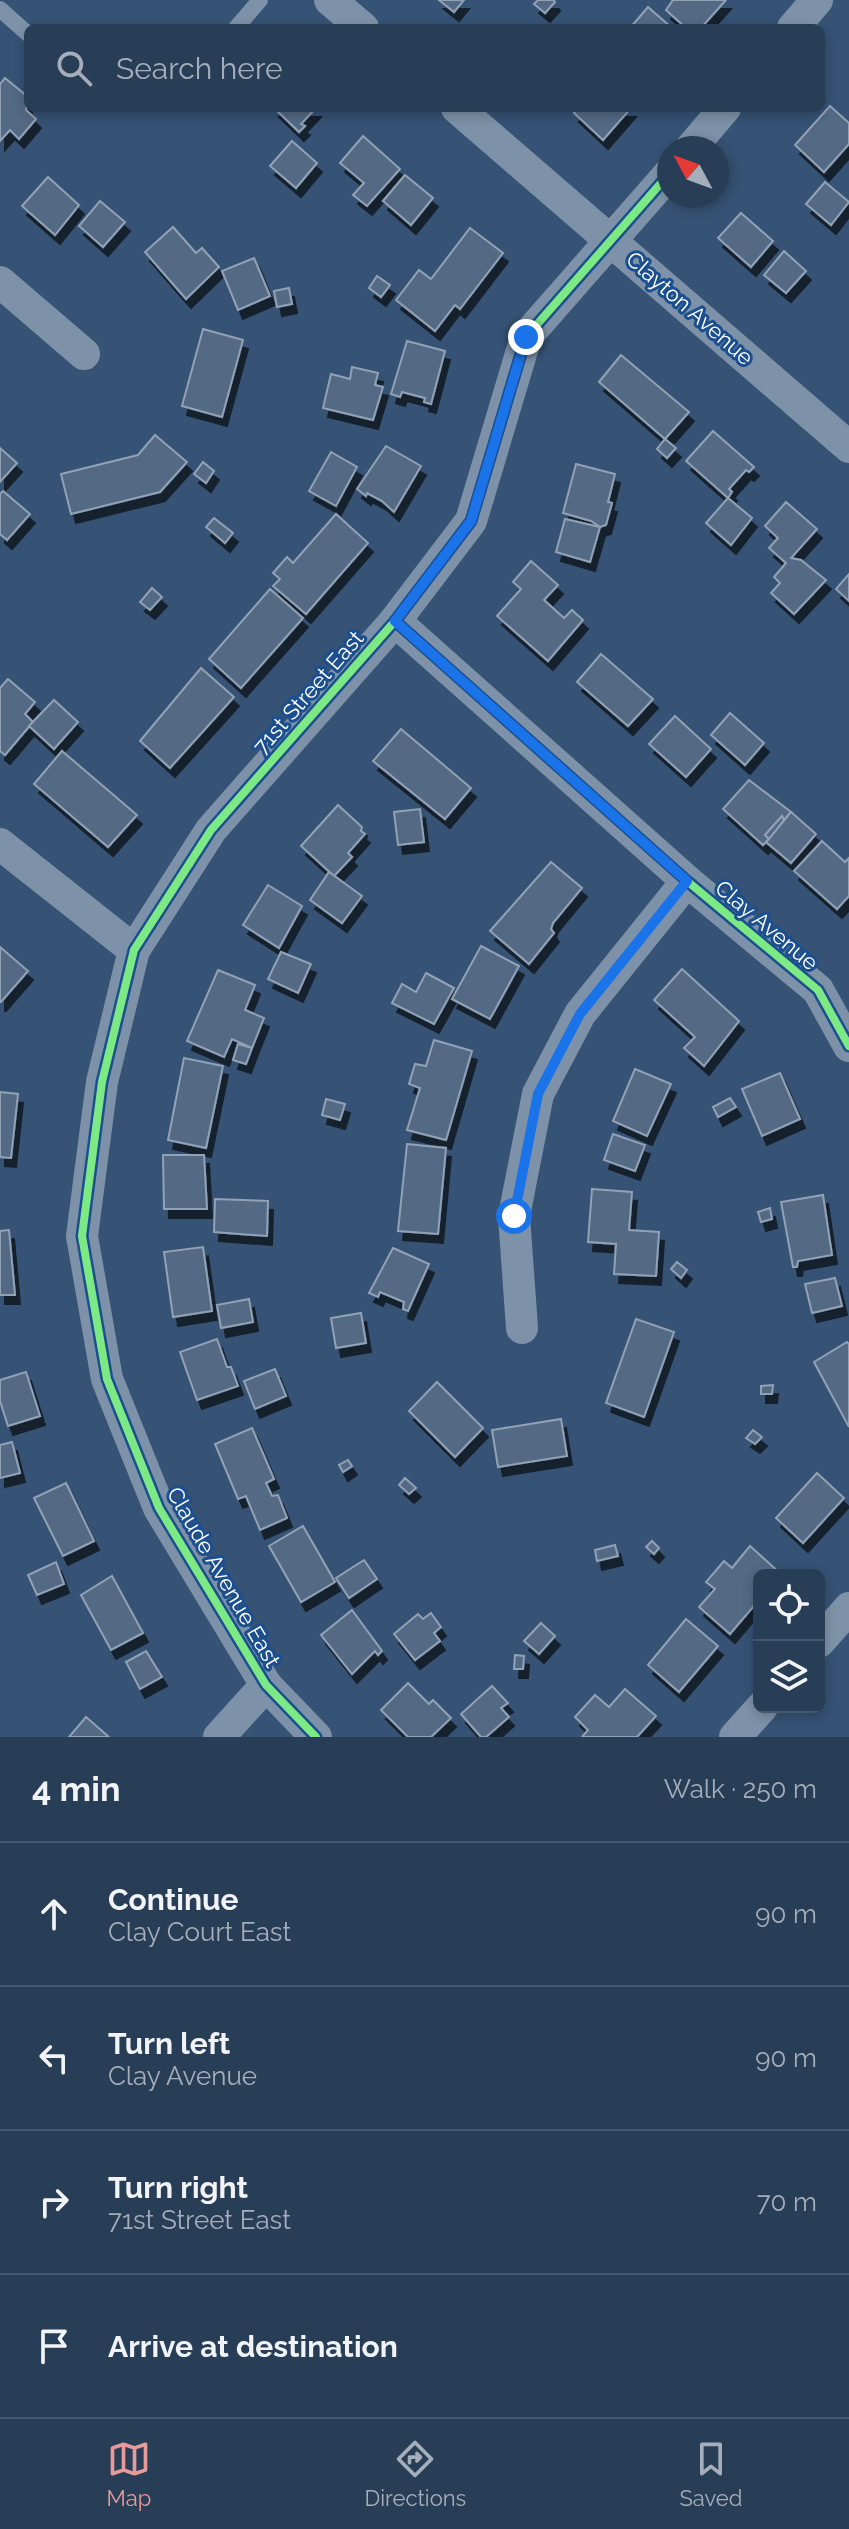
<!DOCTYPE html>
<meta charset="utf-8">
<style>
:root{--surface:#283e57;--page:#30455d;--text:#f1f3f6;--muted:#a5aeba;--line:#44576d;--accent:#e69b98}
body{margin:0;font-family:Raleway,sans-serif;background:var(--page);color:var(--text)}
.controls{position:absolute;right:24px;bottom:24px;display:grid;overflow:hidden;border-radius:12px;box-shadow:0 4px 12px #0003}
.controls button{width:72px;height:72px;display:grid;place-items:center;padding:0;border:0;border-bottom:2px solid var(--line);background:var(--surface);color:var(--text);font:40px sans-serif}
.compass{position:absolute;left:657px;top:136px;width:72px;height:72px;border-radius:50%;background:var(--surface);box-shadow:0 4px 12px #0003;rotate:311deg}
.stop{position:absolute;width:24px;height:24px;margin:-18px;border:6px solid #1a73e8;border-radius:50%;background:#fff}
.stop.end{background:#1a73e8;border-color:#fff;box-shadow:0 2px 8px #0008}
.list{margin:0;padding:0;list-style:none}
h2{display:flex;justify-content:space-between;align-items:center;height:104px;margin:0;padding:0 32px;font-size:34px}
h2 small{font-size:26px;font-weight:400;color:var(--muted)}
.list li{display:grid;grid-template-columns:52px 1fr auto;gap:24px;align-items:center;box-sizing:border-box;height:144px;padding:0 32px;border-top:2px solid var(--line)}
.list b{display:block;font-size:30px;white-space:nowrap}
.list p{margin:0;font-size:26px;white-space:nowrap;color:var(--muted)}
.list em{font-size:26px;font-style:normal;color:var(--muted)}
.icon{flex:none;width:44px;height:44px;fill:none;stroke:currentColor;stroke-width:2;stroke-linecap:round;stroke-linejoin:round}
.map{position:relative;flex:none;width:849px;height:1737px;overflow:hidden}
.search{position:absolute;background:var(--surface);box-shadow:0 4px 12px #0003;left:24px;right:24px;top:24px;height:88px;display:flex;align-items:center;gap:20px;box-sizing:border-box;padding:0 28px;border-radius:12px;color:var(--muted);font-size:30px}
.sheet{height:680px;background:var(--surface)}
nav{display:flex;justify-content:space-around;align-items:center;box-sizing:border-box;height:112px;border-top:2px solid var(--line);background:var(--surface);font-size:22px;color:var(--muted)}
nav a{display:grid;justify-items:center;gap:4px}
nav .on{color:var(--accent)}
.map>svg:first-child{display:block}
.building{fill:#526984;stroke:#92a2b6;stroke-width:2;filter:url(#shadow)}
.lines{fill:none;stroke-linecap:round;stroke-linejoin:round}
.lane{stroke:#7d92a8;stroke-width:16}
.street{stroke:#7d92a8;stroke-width:32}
.cycleway-casing{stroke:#1b4f8f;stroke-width:13}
.cycleway{stroke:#7ce984;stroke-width:8}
.route{stroke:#1a73e8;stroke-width:10}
.labels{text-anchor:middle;stroke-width:6;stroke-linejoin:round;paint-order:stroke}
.street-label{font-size:22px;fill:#fff;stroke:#1b4f8f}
</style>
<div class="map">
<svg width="849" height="1737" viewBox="0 0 849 1737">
<defs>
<filter id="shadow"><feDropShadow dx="5" dy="9" stdDeviation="0" flood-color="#0009"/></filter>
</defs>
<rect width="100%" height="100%" fill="#365274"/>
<g class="building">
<path d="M439,0h25l-10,12z"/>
<path d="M538,0h16l1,2 -10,11 -11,-9z"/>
<path d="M673,0h53l-25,28h-15l-20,-18z"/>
<path d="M648,7l24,21h-42z"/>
<path d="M5,78l23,19 -2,13 10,9 -17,20 -9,-9 -10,11v-57z"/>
<path d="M830,106l19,17v21l-25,28 -29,-27z"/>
<path d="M274,108h42l-15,16 4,2 -6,6z"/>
<path d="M579,108h52l-28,32 -29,-27z"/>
<path d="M363,136l37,33 -33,37 -14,-11 11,-12 -24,-20z"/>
<path d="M292,141l25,22 -21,25 -26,-22z"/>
<path d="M405,175l28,23 -22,27 -28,-24z"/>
<path d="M48,177l31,28 -24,30 -33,-29z"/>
<path d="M825,182l24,20 -18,23 -25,-21z"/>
<path d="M100,201l25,21 -22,25 -24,-21z"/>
<path d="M741,213l32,28 -22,26 -33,-29z"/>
<path d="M173,227l23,26 6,-5 17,19 -33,32 -41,-47z"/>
<path d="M470,228l33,25 -43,56 -5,-4 -20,26 -39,-31 23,-30 12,9z"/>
<path d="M784,251l22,20 -20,22 -22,-18z"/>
<path d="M254,258l16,38 -32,14 -16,-39z"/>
<path d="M377,276l13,9 -9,12 -12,-9z"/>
<path d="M289,288l3,16 -15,3 -3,-16z"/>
<path d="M203,329l40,11 -21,77 -40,-11z"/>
<path d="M407,341l38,10 -14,53 -7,-2 1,-4 -23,-6 -2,5 -9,-3z"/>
<path d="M621,355l68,57 -24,27 -66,-57z"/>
<path d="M352,367l26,6 -3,12 8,2 -10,33 -50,-12 8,-34 19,5z"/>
<path d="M713,431l41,36 -5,5 -3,-2 -17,19 3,3 -4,6 -42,-37z"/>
<path d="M155,435l32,27 -27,30 -89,22 -10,-40 77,-19z"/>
<path d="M665,439l11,9 -9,10 -10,-9z"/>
<path d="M386,446l35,20 -27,46 -12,-11 -15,-8 -1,3 -9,-7z"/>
<path d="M0,448l17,15 -17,19z"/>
<path d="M331,452l26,15 -21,39 -27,-15z"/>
<path d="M203,462l11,9 -8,12 -12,-9z"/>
<path d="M576,464l39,10 -7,28 4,1 -6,22 -6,2 -9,-6 -28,-8z"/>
<path d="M3,491l27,23 -23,26 -7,-6v-40z"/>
<path d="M728,498l24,20 -21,27 -25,-22z"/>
<path d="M786,502l31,27 -26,29 10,2 25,20 -32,34 -23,-21 9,-10 -6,-6 12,-14 -17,-15 9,-10 -13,-12z"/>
<path d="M336,514l32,29 -62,71 -33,-28 7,-7 -7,-6 14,-16 6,6z"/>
<path d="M214,518l19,15 -8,10 -19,-16z"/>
<path d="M565,519l35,8 -10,35 -34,-10z"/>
<path d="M531,561l27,24 -14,15 20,18 8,-8 11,10 -35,41 -51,-45 24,-27 -8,-7z"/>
<path d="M849,574v27l-13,-12z"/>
<path d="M152,588l10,9 -12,13 -10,-8z"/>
<path d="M270,589l33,29 -62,70 -32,-29z"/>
<path d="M601,654l52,45 -25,27 -51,-44z"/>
<path d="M201,668l33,29 -64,71 -30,-27z"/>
<path d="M8,679l27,23 -10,12 8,8 -28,33 -5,-4v-63z"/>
<path d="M54,700l24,22 -24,27 -25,-23z"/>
<path d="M730,713l34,30 -19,22 -34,-30z"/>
<path d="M675,716l36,33 -25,28 -37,-33z"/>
<path d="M401,729l70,59 -26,31 -72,-58z"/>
<path d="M62,751l75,64 -29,32 -74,-63z"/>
<path d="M749,780l42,32 -7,8 -2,-4 -17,19 4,4 -6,6 -40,-36z"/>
<path d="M338,805l24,22 -1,4 4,3 -17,19 4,4 -18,19 -33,-30z"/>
<path d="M420,809l4,33 -26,3 -4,-33z"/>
<path d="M791,812l25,22 -25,29 -25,-21z"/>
<path d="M782,816l2,4 -15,19 -4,-4z"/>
<path d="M822,841l23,21 4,-4v38l-12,13 -43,-38z"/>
<path d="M551,862l31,26 -29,35 -2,6 3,4 -25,31 -39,-33z"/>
<path d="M329,872l33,24 -20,27 -32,-23z"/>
<path d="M268,885l34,21 -23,42 -36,-23z"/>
<path d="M481,946l38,20 -29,53 -38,-20z"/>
<path d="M0,947l28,24 -27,31h-1z"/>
<path d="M281,952l30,12 -13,29 -30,-14z"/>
<path d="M682,969l57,52 -35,45 -20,-18 11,-11 -41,-37z"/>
<path d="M218,970l37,15 -10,25 19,8 -12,30 -20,-9 -8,18 -37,-16z"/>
<path d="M426,973l28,15 -20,36 -42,-21 10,-19 14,8z"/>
<path d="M434,1040l38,11 -26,89 -39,-10 13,-42 -11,-4 6,-20 11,2z"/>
<path d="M238,1044l14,4 -6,16 -13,-4z"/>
<path d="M184,1058l39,8 -17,82 -38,-8z"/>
<path d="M635,1069l36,15 -24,52 -34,-15z"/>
<path d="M780,1073l20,46 -38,17 -20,-47z"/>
<path d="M0,1092l18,2 -7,64 -11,-1z"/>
<path d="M730,1098l6,9 -18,10 -5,-10z"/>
<path d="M326,1099l19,5 -5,16 -18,-5z"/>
<path d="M613,1134l32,11 -10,26 -31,-11z"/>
<path d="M407,1144l39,4 -8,86 -40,-3z"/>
<path d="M163,1155h41l3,54h-43z"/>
<path d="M592,1189l40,3 -3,38 30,2 -3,44 -42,-2 2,-30 -28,-2z"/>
<path d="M823,1195l9,60 -34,6 -1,6h-4l-12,-65z"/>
<path d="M215,1199l53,2 -1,35 -53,-4z"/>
<path d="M770,1208l2,11 -11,3 -3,-10z"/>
<path d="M9,1230l6,65h-15v-64z"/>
<path d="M203,1247l9,64 -39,6 -9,-65z"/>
<path d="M393,1248l36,16 -21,47 -5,-2 1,-7 -24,-10 -2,5 -9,-4z"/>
<path d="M677,1262l10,8 -6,8 -10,-9z"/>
<path d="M835,1278l7,28 -30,7 -7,-29z"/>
<path d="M249,1299l4,23 -32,6 -4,-23z"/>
<path d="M361,1313l5,30 -30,5 -5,-30z"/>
<path d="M636,1319l38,13 -30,85 -38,-14z"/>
<path d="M217,1339l10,28h4l7,19 -41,14 -17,-48z"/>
<path d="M847,1342l2,2v83l-35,-65z"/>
<path d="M275,1369l11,27 -31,13 -11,-28z"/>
<path d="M26,1372l14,44 -32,10 -8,-25v-21z"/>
<path d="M437,1382l46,46 -28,29 -46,-46z"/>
<path d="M773,1385l-1,9h-11v-8z"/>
<path d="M561,1419l6,37 -69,11 -6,-37z"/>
<path d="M252,1428l22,51 -8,4 6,13 6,-1 9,23 -27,12 -14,-34 -8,3 -23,-55z"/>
<path d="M753,1430l9,7 -7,7 -9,-6z"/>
<path d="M12,1442l8,31 -20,5v-33z"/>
<path d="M348,1460l4,6 -9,6 -4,-7z"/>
<path d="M817,1473l27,25 -41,45 -27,-25z"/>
<path d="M405,1478l11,10 -7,6 -10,-9z"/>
<path d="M66,1483l28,58 -31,15 -29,-58z"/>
<path d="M303,1526l32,56 -34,20 -32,-56z"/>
<path d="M652,1541l7,7 -5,6 -8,-7z"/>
<path d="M615,1545l3,11 -21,5 -2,-11z"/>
<path d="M750,1546l31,28 -22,1v25l-29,34 -31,-27 16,-18 -9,-7 18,-21 8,7z"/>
<path d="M364,1560l13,19 -28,19 -13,-20z"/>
<path d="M56,1562l8,22 -27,11 -9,-20z"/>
<path d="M112,1576l31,57 -32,17 -30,-55z"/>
<path d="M352,1610l30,41 -4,4 -3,-4 -23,23 -31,-39z"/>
<path d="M431,1613l10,14 -7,6 6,8 -25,19 -21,-26 24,-20 5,5z"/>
<path d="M686,1619l32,27 -39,46 -31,-27z"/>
<path d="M541,1623l14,13 -16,18 -15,-13z"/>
<path d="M146,1651l16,26 -22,12 -14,-27z"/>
<path d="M515,1655l9,1 -1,13h-9z"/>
<path d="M408,1683l21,21 4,-4 18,18 -20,19h-23l-27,-27z"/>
<path d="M492,1686l16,17 -7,5 8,9 -23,20h-5l-20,-23z"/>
<path d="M625,1689l31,27 -19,21h-55l6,-7 -13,-13 20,-22 14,12z"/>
<path d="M86,1717l23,20h-40z"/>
</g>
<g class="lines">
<g class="lane">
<path d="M0,9l28,25"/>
<path d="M236,28l24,-28"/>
</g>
<g class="street">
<path d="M330,0l33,28"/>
<path d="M793,28l24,-28"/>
<path d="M457,108l392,339"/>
<path d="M691,148l34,-40"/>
<path d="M0,282l84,72"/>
<path d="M395,621l292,260 131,109 31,56"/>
<path d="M0,844l134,106"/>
<path d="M522,1328l-8,-112 24,-122 42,-80 107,-133"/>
<path d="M819,1642l30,-34"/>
<path d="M219,1737l47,-52"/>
<path d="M316,1737l-50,-52 -107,-177 -52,-129 -25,-143 20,-154 32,-132 77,-120 184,-209 76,-100 55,-184 143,-163"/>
<path d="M735,1737l27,-30"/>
</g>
<defs>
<g id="cycleway">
<path d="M395,621l292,260 131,109 31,56"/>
<path d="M316,1737l-50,-52 -107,-177 -52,-129 -25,-143 20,-154 32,-132 77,-120 184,-209 76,-100 55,-184 143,-163"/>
</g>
</defs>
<use href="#cycleway" class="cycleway-casing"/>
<use href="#cycleway" class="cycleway"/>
</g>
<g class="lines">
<path class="route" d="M514,1216l24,-122 42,-80 107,-133 -292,-260 76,-100 55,-184"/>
</g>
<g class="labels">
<g class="street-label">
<text transform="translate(690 308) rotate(41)" y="8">Clayton Avenue</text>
<text transform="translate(308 692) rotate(-49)" y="8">71st Street East</text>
<text transform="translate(767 925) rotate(40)" y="8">Clay Avenue</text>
<text transform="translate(224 1577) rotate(60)" y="8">Claude Avenue East</text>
</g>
</g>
</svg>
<div class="controls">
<button><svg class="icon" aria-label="locate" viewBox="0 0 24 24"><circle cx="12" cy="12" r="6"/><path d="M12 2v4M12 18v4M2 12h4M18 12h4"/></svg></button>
<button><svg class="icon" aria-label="layers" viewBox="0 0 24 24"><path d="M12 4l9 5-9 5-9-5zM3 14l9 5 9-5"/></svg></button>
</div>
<svg class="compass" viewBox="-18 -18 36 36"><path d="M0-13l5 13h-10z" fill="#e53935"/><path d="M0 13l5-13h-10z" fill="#a5aeba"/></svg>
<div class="stop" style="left:514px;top:1216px"></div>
<div class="stop end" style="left:526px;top:337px"></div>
<div class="search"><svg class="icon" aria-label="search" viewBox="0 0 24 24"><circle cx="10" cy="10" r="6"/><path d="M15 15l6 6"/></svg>Search here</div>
</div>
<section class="sheet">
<h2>4 min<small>Walk · 250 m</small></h2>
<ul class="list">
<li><svg class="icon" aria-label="ahead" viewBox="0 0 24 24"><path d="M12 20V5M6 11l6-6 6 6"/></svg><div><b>Continue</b><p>Clay Court East</p></div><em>90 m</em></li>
<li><svg class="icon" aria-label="left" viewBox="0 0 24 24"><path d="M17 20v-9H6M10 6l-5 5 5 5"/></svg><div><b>Turn left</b><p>Clay Avenue</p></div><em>90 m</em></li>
<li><svg class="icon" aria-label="right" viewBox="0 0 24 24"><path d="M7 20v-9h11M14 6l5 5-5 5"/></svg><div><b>Turn right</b><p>71st Street East</p></div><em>70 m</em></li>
<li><svg class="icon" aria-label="arrive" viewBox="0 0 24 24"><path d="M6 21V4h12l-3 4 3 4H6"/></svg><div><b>Arrive at destination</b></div></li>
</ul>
</section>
<nav>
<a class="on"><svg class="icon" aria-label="map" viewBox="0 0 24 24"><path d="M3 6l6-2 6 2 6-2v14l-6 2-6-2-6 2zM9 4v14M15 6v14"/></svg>Map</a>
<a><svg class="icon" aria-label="directions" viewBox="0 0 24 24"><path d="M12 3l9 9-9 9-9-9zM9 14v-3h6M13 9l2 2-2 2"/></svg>Directions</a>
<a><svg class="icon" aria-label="saved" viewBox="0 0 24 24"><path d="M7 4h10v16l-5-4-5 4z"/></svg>Saved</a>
</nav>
